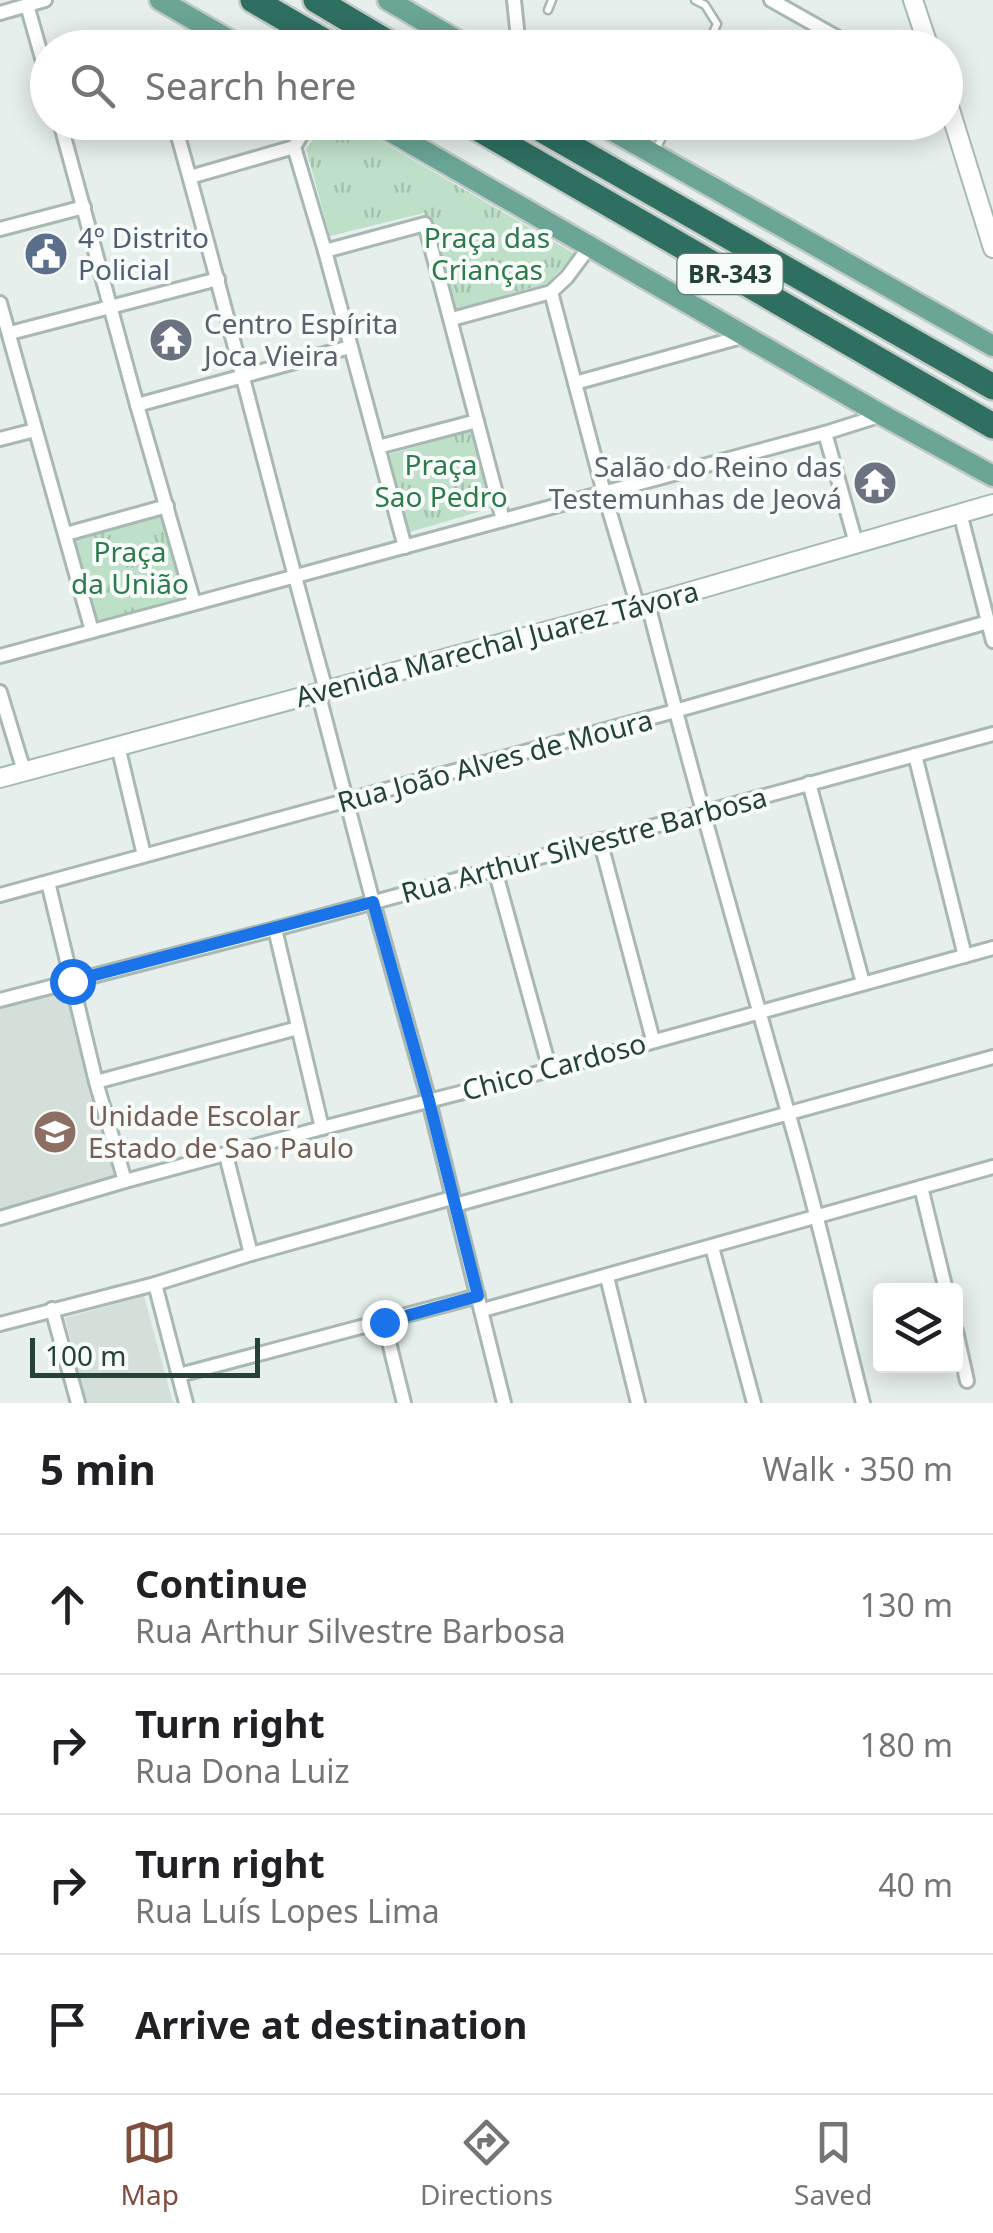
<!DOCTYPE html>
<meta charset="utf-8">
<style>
:root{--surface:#fff;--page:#f2f2f2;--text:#202124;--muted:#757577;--line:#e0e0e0;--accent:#7f4e3f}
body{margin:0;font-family:"Noto Sans",sans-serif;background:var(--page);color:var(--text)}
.controls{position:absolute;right:30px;bottom:30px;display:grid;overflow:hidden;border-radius:10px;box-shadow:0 5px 25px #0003}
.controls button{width:90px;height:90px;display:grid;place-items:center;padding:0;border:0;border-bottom:2px solid var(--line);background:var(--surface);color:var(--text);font:50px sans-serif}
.scale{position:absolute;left:30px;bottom:25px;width:230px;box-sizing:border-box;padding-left:10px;border:5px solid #24423a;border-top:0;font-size:28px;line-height:35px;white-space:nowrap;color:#24423a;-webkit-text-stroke:8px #f7fbf9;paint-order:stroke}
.stop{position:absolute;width:30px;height:30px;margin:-22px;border:8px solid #1a73e8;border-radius:50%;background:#fff}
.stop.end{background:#1a73e8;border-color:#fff;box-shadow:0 2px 10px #0008}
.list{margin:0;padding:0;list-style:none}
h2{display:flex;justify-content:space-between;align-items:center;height:130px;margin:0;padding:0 40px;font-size:42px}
h2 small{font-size:32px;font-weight:400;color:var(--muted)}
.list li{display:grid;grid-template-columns:65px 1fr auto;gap:30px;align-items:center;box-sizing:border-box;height:140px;padding:0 40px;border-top:2px solid var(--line)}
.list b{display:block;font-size:38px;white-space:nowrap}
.list p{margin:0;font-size:32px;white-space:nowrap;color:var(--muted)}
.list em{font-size:32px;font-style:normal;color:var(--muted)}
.icon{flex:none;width:55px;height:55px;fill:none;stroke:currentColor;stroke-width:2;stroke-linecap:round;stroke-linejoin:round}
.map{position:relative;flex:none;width:993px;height:1403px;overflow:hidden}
.search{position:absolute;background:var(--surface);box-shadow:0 5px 25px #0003;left:30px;right:30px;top:30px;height:110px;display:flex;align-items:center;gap:25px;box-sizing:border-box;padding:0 35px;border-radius:55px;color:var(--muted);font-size:38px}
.sheet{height:690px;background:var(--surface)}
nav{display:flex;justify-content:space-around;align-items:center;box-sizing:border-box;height:140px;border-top:2px solid var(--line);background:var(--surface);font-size:28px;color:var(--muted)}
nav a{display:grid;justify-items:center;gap:5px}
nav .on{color:var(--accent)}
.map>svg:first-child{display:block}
.built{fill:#d4dfda}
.grass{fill:url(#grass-tufts)}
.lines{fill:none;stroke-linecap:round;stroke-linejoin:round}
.lane-casing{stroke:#a8b8b2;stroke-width:11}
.street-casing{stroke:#a8b8b2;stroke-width:18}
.secondary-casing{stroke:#a4bbb3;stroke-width:22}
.primary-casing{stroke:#c2cac8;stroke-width:25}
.highway-casing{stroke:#c2cac8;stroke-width:30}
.lane{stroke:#fff;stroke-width:6}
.street{stroke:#fff;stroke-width:12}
.secondary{stroke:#fff;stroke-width:18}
.primary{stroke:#6aa596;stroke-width:20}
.highway{stroke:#2f6f62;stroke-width:25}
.route{stroke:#1a73e8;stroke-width:12}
.labels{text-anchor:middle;stroke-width:8;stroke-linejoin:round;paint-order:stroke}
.shield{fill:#f7fbf9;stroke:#637a73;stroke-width:2.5}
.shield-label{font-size:25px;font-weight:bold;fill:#24423a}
.service-label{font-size:28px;fill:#4e5e75;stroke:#f7fbf9;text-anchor:start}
.park-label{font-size:28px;fill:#2d7a4b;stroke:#f7fbf9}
.worship-label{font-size:28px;fill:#5b616d;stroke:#f7fbf9;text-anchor:start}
.street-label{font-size:28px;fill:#24423a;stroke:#f7fbf9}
.education-label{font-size:28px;fill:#785e54;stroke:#f7fbf9;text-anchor:start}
</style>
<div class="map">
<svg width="993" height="1403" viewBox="0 0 993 1403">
<defs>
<pattern id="grass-tufts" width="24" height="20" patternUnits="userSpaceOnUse" patternTransform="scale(2.5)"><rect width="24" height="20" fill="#bfe0c8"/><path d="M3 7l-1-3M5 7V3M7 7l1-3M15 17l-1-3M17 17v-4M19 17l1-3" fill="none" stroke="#a4c1ad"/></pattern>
</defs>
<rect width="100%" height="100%" fill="#e6efeb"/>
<g class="built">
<path d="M72,981l53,200 -125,37v-218z"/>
<path d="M144,1296l29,107h-86l-22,-85z"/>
</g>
<g class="grass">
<path d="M325,123h25l225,131 -27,29 -92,26 -32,-96 -94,23 -24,-87z"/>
<path d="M473,430l22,77 -85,25 -23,-77z"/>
<path d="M163,512l25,89 -92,25 -23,-89z"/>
</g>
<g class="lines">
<defs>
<g id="lane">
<path d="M695,0l10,5 12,19 -11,24"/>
<path d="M548,10l4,-10"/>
<path d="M656,150l13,-28"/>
</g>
<g id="street">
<path d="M514,0l5,48"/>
<path d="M771,0l85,48"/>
<path d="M27,5l21,74"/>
<path d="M0,13l45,-13"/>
<path d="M60,122l77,283 57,198"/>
<path d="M174,122c54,189 99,380 152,568"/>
<path d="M294,147l31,104 80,296"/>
<path d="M190,177l104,-30 15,-25"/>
<path d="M0,229l84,-22"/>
<path d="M325,251l100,-27 78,296"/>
<path d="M551,292l53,201 34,114"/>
<path d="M0,303l92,328"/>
<path d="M452,319l99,-27 16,-15 23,-31"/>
<path d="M10,333l208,-54"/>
<path d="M575,383l170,-47"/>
<path d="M137,405l213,-58"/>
<path d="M825,433l31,110"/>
<path d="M0,439l35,-9"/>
<path d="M378,447l99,-26"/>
<path d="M960,513l33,128"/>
<path d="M66,534l101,-28"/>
<path d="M648,604c43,169 91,337 139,505 29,97 51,196 76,294"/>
<path d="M0,656l825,-223 57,-18"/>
<path d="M0,692l24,79"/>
<path d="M318,692l55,210 56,199 75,302"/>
<path d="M118,746l26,109"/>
<path d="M915,755l50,201"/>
<path d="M809,783l54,200"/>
<path d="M600,840l53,200"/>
<path d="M495,870l55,200"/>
<path d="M48,882l48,200 29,99"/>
<path d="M0,895l675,-184 313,-89"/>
<path d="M275,929l47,199"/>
<path d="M0,1000l275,-71 718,-195"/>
<path d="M96,1082l202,-54"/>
<path d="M226,1155l25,99"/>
<path d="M921,1187l25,103"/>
<path d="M455,1205l538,-148"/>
<path d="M0,1218l125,-37 197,-53 228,-58 443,-122"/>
<path d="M712,1247l42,156"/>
<path d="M607,1277l31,126"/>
<path d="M155,1284l31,119"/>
<path d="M52,1309l26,94"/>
<path d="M483,1310l510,-143"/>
<path d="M384,1322l20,81"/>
<path d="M0,1324l155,-40 96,-30 201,-56"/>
<path d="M956,1331l11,50"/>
<path d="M179,1375l299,-79"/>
</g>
<g id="secondary">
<path d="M913,0l16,48"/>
<path d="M946,97l47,151"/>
<path d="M0,778l648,-174 345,-100"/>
</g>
<g id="primary">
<path d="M160,0l83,48"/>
<path d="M388,0l82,48"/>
<path d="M374,122l508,293 111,61"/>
<path d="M597,122l396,224"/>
</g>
<g id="highway">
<path d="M253,0l83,48"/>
<path d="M316,0l81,48"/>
<path d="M467,122l526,304"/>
<path d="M528,122l465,265"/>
</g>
</defs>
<use href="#lane" class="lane-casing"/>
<use href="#street" class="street-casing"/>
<use href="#secondary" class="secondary-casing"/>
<use href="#primary" class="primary-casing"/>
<use href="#highway" class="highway-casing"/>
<use href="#lane" class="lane"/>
<use href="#street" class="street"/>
<use href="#secondary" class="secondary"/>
<use href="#primary" class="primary"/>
<use href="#highway" class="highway"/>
</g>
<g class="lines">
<path class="route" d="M72,981l301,-79 56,199 49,195 -94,26"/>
</g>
<defs>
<symbol id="civic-disc" viewBox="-11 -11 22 22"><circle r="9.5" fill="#5c6f8a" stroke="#f7fbf9"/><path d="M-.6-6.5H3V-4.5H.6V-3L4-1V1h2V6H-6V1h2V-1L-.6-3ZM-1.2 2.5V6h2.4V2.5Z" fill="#fff"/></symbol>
<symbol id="temple-disc" viewBox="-11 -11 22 22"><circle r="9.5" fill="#6b7280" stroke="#f7fbf9"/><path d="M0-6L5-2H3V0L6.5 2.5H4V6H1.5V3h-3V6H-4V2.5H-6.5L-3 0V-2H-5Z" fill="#fff"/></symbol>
<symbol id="school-disc" viewBox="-11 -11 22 22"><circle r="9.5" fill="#8d6e63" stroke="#f7fbf9"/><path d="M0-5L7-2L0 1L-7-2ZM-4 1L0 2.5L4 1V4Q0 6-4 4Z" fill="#fff"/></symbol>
</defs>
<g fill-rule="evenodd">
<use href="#civic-disc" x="21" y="229" width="50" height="50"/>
<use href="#temple-disc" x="146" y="315" width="50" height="50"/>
<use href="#temple-disc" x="850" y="458" width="50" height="50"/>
<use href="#school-disc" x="30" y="1107" width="50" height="50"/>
</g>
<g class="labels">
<rect class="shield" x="677.5" y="254" width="105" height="40" rx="8"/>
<g class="shield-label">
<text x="730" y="283">BR-343</text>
</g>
<g class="service-label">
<text x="78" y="248">4º Distrito<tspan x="78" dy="32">Policial</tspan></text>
</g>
<g class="park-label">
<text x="487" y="248">Praça das<tspan x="487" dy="32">Crianças</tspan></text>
<text x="441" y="475">Praça<tspan x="441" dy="32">Sao Pedro</tspan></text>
<text x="130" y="562">Praça<tspan x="130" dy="32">da União</tspan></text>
</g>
<g class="worship-label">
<text x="204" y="334">Centro Espírita<tspan x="204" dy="32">Joca Vieira</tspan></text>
<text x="842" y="477" text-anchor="end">Salão do Reino das<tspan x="842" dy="32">Testemunhas de Jeová</tspan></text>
</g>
<g class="street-label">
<text transform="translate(497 644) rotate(-15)" y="10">Avenida Marechal Juarez Távora</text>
<text transform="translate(495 761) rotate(-15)" y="10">Rua João Alves de Moura</text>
<text transform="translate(584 845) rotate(-15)" y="10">Rua Arthur Silvestre Barbosa</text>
<text transform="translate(554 1067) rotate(-15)" y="10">Chico Cardoso</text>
</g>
<g class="education-label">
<text x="88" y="1126">Unidade Escolar<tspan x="88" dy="32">Estado de Sao Paulo</tspan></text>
</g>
</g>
</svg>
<div class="controls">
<button><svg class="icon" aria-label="layers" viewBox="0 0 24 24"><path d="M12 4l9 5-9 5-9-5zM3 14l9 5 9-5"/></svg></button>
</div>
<div class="scale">100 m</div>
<div class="stop" style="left:72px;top:981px"></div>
<div class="stop end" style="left:384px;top:1322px"></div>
<div class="search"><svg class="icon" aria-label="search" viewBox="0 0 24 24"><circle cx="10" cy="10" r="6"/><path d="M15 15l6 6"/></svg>Search here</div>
</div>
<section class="sheet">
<h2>5 min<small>Walk · 350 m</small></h2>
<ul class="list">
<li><svg class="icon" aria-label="ahead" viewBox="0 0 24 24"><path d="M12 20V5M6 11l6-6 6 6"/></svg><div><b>Continue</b><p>Rua Arthur Silvestre Barbosa</p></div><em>130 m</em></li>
<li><svg class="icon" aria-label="right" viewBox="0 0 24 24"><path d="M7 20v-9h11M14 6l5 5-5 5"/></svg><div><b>Turn right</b><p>Rua Dona Luiz</p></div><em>180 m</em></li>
<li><svg class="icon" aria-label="right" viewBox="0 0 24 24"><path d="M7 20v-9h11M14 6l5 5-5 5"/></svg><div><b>Turn right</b><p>Rua Luís Lopes Lima</p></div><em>40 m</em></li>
<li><svg class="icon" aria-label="arrive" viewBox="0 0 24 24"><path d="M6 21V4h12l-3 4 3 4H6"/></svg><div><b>Arrive at destination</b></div></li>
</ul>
</section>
<nav>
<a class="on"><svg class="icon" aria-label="map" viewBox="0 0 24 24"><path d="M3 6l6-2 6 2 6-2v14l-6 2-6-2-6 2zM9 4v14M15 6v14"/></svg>Map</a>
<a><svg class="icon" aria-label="directions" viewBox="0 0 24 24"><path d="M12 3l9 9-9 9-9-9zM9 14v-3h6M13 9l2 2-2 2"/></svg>Directions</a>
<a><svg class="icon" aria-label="saved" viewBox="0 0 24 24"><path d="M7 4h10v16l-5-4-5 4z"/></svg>Saved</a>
</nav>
